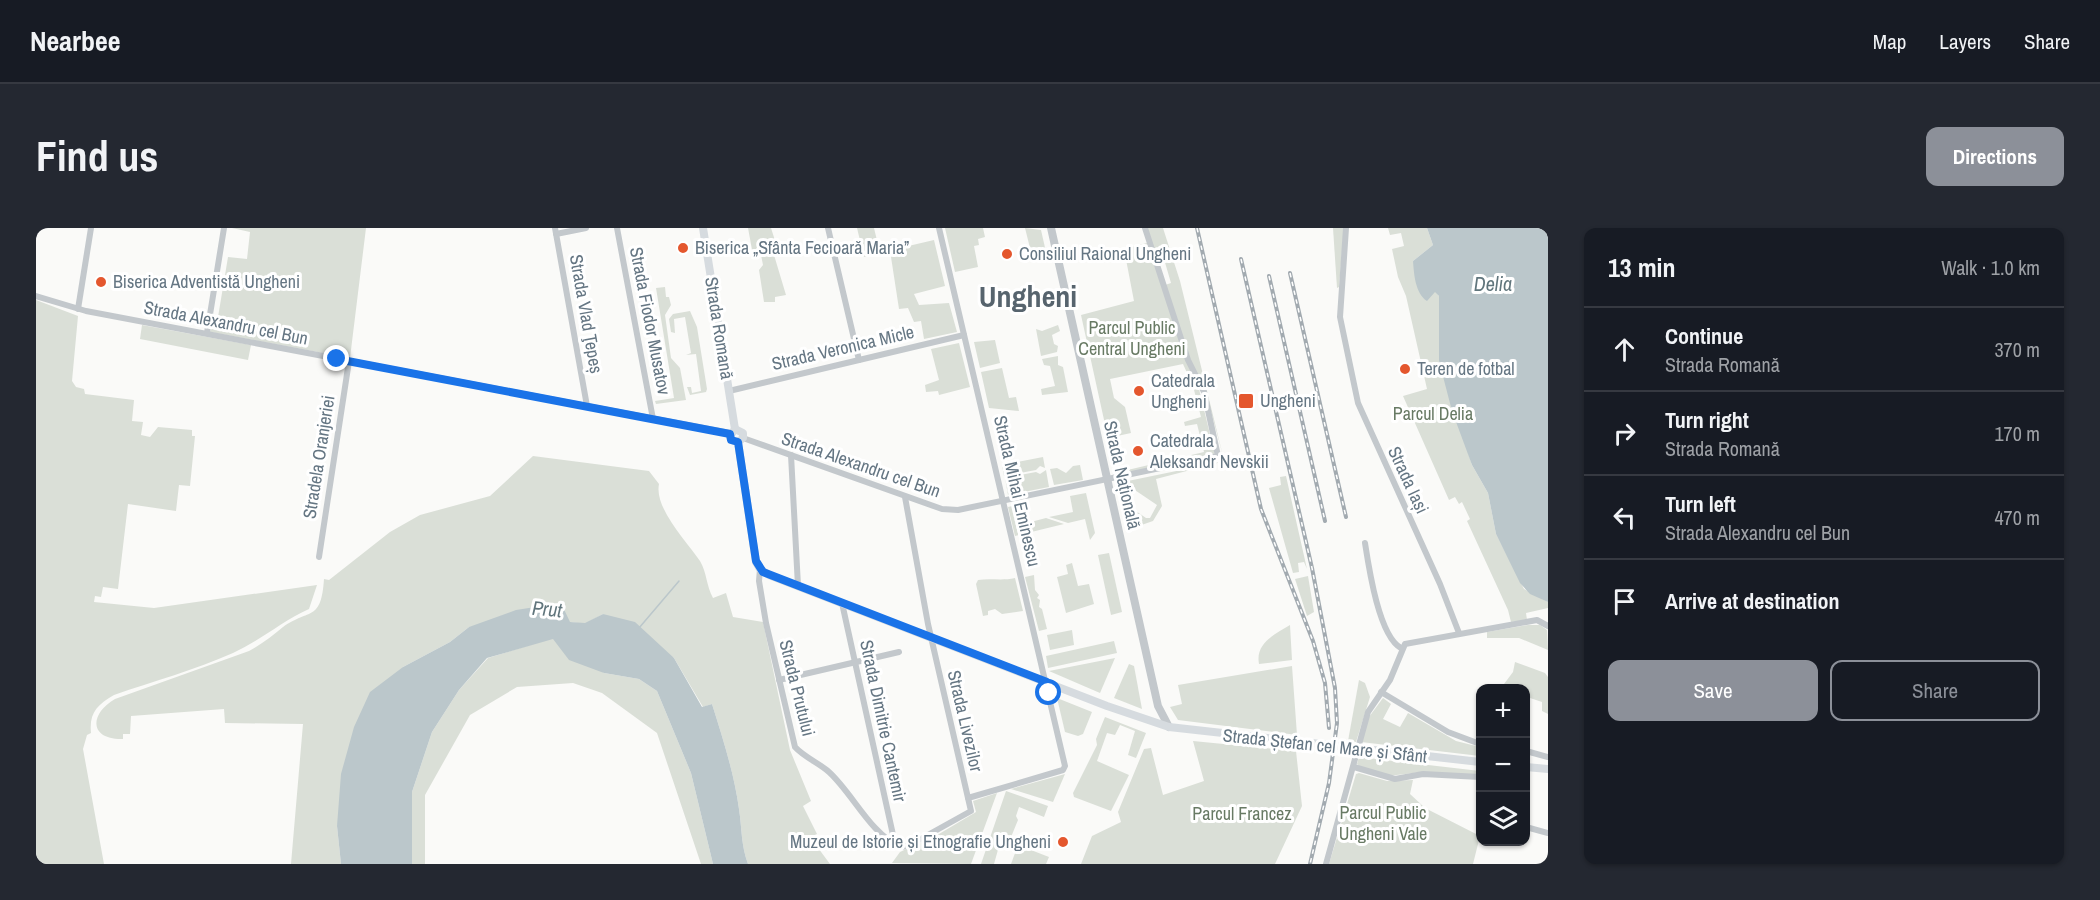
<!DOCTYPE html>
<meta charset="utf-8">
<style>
:root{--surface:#171b24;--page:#242831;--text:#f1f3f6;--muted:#9ea1a6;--line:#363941;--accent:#8c9099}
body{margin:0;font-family:"Archivo Narrow",sans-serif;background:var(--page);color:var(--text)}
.controls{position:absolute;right:18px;bottom:18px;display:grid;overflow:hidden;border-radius:12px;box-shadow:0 2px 4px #0004}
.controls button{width:54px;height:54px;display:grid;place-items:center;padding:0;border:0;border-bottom:2px solid var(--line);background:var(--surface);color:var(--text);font:30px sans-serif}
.stop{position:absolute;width:18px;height:18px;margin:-14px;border:4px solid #1a73e8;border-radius:50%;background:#fff}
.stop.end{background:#1a73e8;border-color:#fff;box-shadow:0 2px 6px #0008}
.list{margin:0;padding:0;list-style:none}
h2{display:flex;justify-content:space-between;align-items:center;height:78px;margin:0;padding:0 24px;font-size:26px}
h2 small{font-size:20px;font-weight:400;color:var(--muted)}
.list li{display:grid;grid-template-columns:39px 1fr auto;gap:18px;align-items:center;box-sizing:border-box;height:84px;padding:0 24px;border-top:2px solid var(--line)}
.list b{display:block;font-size:22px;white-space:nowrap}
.list p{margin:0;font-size:20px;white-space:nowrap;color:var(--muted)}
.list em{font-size:20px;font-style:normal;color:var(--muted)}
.actions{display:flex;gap:12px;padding:18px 24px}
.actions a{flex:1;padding:14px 0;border:2px solid var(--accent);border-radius:12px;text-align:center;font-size:21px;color:var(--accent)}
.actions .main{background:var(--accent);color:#fff}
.icon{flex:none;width:33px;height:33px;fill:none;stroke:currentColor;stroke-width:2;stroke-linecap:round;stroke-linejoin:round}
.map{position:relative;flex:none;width:1512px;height:636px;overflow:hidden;border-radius:12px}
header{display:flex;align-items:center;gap:36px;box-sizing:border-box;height:84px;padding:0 30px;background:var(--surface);border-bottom:2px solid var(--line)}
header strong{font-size:28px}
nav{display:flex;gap:33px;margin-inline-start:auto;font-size:21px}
.intro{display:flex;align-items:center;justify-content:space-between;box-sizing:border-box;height:144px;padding:0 36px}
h1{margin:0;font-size:42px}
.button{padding:15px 27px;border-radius:12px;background:var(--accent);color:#fff;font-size:21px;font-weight:700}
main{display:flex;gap:36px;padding:0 36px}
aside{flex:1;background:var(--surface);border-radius:12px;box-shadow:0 2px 4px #0004}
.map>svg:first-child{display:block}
.green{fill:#dadfd7}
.water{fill:#bbc7cb}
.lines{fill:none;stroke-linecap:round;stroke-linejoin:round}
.stream{stroke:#bbc7cb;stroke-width:1.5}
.minor{stroke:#c3c8cc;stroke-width:6}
.tertiary{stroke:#c3c8cc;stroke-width:8}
.secondary{stroke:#d6dbdf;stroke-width:8}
.rail-casing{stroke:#a2aab0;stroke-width:4}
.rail{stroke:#fff;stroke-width:1.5;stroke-dasharray:4.5;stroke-linecap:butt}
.route{stroke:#1a73e8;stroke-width:8}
.poi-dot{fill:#e4572e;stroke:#fff;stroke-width:2}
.labels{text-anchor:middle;stroke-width:6;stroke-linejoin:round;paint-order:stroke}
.poi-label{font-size:18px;fill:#657683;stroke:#fff;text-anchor:start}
.street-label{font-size:18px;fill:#657683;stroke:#fff}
.park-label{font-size:18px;fill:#687a64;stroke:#fff}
.water-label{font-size:20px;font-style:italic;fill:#60757c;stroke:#fff}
.town-label{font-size:30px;font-weight:bold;fill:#57646e;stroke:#fff}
</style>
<header>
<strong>Nearbee</strong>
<nav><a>Map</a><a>Layers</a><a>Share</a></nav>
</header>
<div class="intro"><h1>Find us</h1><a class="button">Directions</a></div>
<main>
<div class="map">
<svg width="1512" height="636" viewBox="0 0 1512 636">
<rect width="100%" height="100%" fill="#fafaf8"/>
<g class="green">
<path d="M196,0h134l-16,130 -140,-26 1,-3h5l12,-72 19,2 3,-27z"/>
<path d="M712,0h23l8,25 -5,2 12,40 -11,2v5h-11l-5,-32 4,-5 -2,-10h-8z"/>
<path d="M821,0h17l6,25 -16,4z"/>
<path d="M909,0h38l2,9 -7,2 1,6 -5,1 4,21 -23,5z"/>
<path d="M989,0l16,2 5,22 -14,4z"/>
<path d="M1110,0h17l17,53 43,175 -18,-67 -11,-17 -29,-87 6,-2 -7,-24 -7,2z"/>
<path d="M1297,0h11l-5,59 -2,1z"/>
<path d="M1352,0h39l6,17 -20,16 26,35v65l33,104 16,28 8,41 28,55 24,13v6l-22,5 1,7 -16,2 -3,-12 -41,-89 3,-2 -8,-17 -3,2 -4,-7 -6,3 -46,-104 24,-7 -21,-93 -8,-19 -6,-28 12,-3 -3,-13 -11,2z"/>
<path d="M898,12l11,46 -31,8 5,11 30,-2 8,29 -33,7 -3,-18 -7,1 -6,-14 -9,1 -8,-52 -4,-6z"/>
<path d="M1111,15l52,146 16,66 -98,22 -1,-7 3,2 85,-20 -7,-28 -12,2 -1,-4 17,-5 -8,-31 -10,-22 -73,15 4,19 11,9 6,26 -23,5 -27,-123 53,-14 -10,-52z"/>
<path d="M629,59l1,10h3l2,8 -6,10 6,43 9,10 6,32 -30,4 -1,-3 19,-3 -18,-110z"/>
<path d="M0,72l42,16 -6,65 4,6 8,2 1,5 49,6 -2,21 11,1 -2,13 9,2 8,-10 34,3v6h3l-5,50 -11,-1 -3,26 -48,-7 -10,85 -15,-2 -2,10 -6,-1 -1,6 60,6 163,-23 -8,24c-27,12 -49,32 -76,44 -38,17 -79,28 -119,42 -17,10 -25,18 -23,38l-4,2 -4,14 21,115h-68z"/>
<path d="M654,83l7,16 10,62 -1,3 -16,3 -3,-8h4l1,6 9,-2 -5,-37 -10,1 5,-2 -6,-36 -11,2 1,14 -4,-1 -2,-13 4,-5z"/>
<path d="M106,97l109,20 -3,15 -108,-21z"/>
<path d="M1022,97l2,6 -8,4 2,9 4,2 -1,6 -16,4 -5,-27 6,2z"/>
<path d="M959,112l5,23 -20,5 -6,-26z"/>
<path d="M923,115l11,44 -31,8 -1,-4 -12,1 -1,-7 14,-5 -8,-31z"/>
<path d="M1022,128v9l5,2 5,25 -26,3 -1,-6 14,-3 -5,-20 -6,-1 -2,-6z"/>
<path d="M966,140l7,30 7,-1 3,14 -30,-3 -8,-36z"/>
<path d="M497,228l116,15 10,13c-5,24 28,58 41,77 7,12 6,24 13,37l13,-5 7,24 30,5 27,128 21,51 -8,5 14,28 -7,3 20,27h-82c-7,-19 -6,-35 -9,-55 -5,-36 -16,-70 -27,-105l-9,3 -29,-49 -71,-44 -18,10 -15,-2 -101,5 -19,15 -47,25 -66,159 4,38h-50l12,-140 -78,-1 -1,-14 -93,7 -1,18h-7v5c-34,1 -34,-25 -8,-40l134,-48c13,-7 23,-15 34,-24 27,-19 38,-5 41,-48l5,1 61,-48 30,-17 70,-19z"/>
<path d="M1007,229l2,11 -5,-2 -4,4 -32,6 -2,-11z"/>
<path d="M1189,233l-69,18 6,27 -9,15 -23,8 -7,-27 23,16h4l7,-13 -34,-23z"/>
<path d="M1044,237l3,15 -29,5 -4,-16 7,-1 9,5 7,-7z"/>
<path d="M1010,242l3,17 -41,8 -3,-17 31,-6 4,2z"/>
<path d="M1250,248l21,93 -3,-7 -6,1 1,9 -6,1 -24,-85 12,-3 -1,-8z"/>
<path d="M1050,265l9,40 -5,7 -5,-21 -17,4 -19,-6 24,-5 -3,-16z"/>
<path d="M990,275l-2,3 3,17 19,-5 18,6 -49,12 -7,-29z"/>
<path d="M1073,325l13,59 -11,3 -13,-60z"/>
<path d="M1036,335l6,23 11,-2 5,20 -28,9 -9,-36 11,-3 -2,-9z"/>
<path d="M998,347l1,15 4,5 -2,3 3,2 -1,7 3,2 5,20 -8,2 -14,-54z"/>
<path d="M1272,348l6,36 -7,4 -12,-37z"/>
<path d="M979,350l8,33 -21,3 -7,-5 -7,2v4l-5,1 -7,-32 2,-4c13,-2 24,1 37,-2z"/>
<path d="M1254,397l2,35 -33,4c-4,-21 16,-30 31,-39z"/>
<path d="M1492,397h12l7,5 1,20 -29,-12h-32v-6z"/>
<path d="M1036,402l2,15 -24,5 -3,-15z"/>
<path d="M517,410l51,35 35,6 18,12 34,82 22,91h-12l-44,-131 -55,-40 -29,-10 -56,4 -47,28 -45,80v69h-13v-72l20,-60 27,-42 29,-32z"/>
<path d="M1078,413l3,12 -69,15 -2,-12z"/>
<path d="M1079,430l-15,35 -51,-22z"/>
<path d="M1479,434l30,11 3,4v37l-6,-3v-9l-15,-5 -1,7v-16h-25l12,-16z"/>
<path d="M1093,436l5,2 8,43 -28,-11z"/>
<path d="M1256,438l5,69 -119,-15 -8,-13 12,-3 -4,-19z"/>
<path d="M1323,452l6,3 5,14 -14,45 -8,-1z"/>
<path d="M1021,470l35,14 -9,22 -5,2 -13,-4z"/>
<path d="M1347,470l8,6 -8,15 17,8 8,-14 48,28 24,6v9l-119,-14 8,-25z"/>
<path d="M1069,489l41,16 -10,25 -8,-3 7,-24 -15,-6 -5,10 -8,-2 -10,28 32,14 -18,36 -37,-14 -1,-4 24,-48 -1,-6z"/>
<path d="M1157,513l103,10 6,55 -27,58h-194l11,-28 29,-14 -3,-10 26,-63 7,-1 12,47 41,-14z"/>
<path d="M1323,529l121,14v5c-18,-1 -37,-4 -56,-4 -23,1 -48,11 -67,-8z"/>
<path d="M1323,545l28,8 26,-1 -3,14 15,14 55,28 -7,28h-144l27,-90z"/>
<path d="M1029,546l-12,28 -42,-13z"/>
<path d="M970,563l42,15 -4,11 -25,-10 -3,9 2,4 -9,22 -8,-3 -7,25h-13z"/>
<path d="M961,565l-26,71 -79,-1 8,-11 39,-18 37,-22 -3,-11z"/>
<path d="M982,617l31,12 -3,7h-35z"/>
</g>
<g class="water">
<path d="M1391,0h121v374l-18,-8 -10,-11 -24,-49 -8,-41 -16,-28 -20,-54 -13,-50v-65l-4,-4 -8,9c-12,-8 -13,-27 -14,-40l20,-16z"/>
<path d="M525,375l9,19 15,1 18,-9 32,8 39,36 28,49 10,-3c11,35 22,69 27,105 3,20 2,36 9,55h-35l-22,-91 -34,-82 -18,-12 -35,-6 -35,-13 -16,-21 -66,19 -28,32 -27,42 -20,60v72h-71l-4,-38 4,-52 13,-47 16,-35 33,-25 47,-25 19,-15 47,-17z"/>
</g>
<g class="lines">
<path class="stream" d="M603,400l40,-47"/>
<g class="minor">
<path d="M519,0l32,178"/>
<path d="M581,0l36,191"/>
<path d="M792,0l31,132"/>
<path d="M903,0l126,538 -2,4 -95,28"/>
<path d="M1310,0l-6,89 18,86 82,181 19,49"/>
<path d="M520,6l30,-6"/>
<path d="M0,68l50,15 644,122"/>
<path d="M42,81l13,-81"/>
<path d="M171,105l17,-105"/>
<path d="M693,163l235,-56"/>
<path d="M707,210l199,71 16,1 260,-54 -14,-64 -16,-32 -43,-132"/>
<path d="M755,227l7,131"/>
<path d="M1329,315c4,26 14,93 36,105"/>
<path d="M283,329l30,-196"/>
<path d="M724,341l-1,12 7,42 29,124c9,10 24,16 34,25 24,22 41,61 71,75l8,-1 63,-35 -43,-187 -23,-127"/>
<path d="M806,375l53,241"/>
<path d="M743,452l120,-28"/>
<path d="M1345,464l67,40 32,12"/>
<path d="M1490,523l22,6"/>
<path d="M1318,539l41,12 28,-5 57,3"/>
<path d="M1490,599l22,6"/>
<path d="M1290,636l42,-152 22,-32 15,-36 132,-24 11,6"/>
</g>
<path class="tertiary" d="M1015,0l107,478 11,21"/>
<g class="secondary">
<path d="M667,0l32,201"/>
<path d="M699,201l8,4v5l-5,4"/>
<path d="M699,201l-5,7 1,4 7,2"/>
<path d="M702,214l18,120 4,7 9,6 338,131 62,21 311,35"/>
<path d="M1490,539l22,2"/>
</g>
<defs>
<g id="rail">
<path d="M1161,0l64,281 52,132 12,42 4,45"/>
<path d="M1205,31l71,309 23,120 2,35 -8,60 -19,81"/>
<path d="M1254,45l56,244"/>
<path d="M1233,48l56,245"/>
</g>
</defs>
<use href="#rail" class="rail-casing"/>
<use href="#rail" class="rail"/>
</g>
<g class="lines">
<path class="route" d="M301,131l393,75 1,6 7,2 18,119 7,11 284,110 2,11"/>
</g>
<g class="poi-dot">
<circle cx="647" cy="20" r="6"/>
<circle cx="971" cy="26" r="6"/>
<circle cx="65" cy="54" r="6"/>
<circle cx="1369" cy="141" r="6"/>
<circle cx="1103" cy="163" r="6"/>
<rect x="1202" y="165" width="16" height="16" rx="3"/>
<circle cx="1102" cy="223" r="6"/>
<circle cx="1027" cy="614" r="6"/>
</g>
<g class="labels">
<g class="poi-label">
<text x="659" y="26">Biserica „Sfânta Fecioară Maria”</text>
<text x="983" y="32">Consiliul Raional Ungheni</text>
<text x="77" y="60">Biserica Adventistă Ungheni</text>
<text x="1381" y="147">Teren de fotbal</text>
<text x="1115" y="159">Catedrala<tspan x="1115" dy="21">Ungheni</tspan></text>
<text x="1224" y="179">Ungheni</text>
<text x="1114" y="219">Catedrala<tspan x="1114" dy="21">Aleksandr Nevskii</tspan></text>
<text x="1015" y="620" text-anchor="end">Muzeul de Istorie și Etnografie Ungheni</text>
</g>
<g class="street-label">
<text transform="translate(550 86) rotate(80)" y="6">Strada Vlad Ţepeș</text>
<text transform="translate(614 93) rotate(79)" y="6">Strada Fiodor Musatov</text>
<text transform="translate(190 95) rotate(11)" y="6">Strada Alexandru cel Bun</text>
<text transform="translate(683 100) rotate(81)" y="6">Strada Romană</text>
<text transform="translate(807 120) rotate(-13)" y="6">Strada Veronica Micle</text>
<text transform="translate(283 229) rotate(-81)" y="6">Stradela Oranjeriei</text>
<text transform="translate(825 237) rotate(19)" y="6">Strada Alexandru cel Bun</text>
<text transform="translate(1086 247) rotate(77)" y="6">Strada Națională</text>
<text transform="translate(1372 252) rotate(65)" y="6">Strada Iași</text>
<text transform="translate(981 263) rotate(77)" y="6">Strada Mihai Eminescu</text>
<text transform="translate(761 460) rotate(76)" y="6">Strada Prutului</text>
<text transform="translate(847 493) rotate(78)" y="6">Strada Dimitrie Cantemir</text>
<text transform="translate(929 493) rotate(77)" y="6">Strada Livezilor</text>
<text transform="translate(1289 518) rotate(6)" y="6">Strada Ștefan cel Mare și Sfânt</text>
</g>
<g class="park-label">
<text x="1096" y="106">Parcul Public<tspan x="1096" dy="21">Central Ungheni</tspan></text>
<text x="1397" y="192">Parcul Delia</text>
<text x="1347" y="591">Parcul Public<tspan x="1347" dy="21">Ungheni Vale</tspan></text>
<text x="1206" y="592">Parcul Francez</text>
</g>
<g class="water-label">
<text x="1457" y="63">Delia</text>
<text transform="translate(511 381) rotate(5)" y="7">Prut</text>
</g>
<g class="town-label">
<text x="992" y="79">Ungheni</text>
</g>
</g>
</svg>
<div class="controls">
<button>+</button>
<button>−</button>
<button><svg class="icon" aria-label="layers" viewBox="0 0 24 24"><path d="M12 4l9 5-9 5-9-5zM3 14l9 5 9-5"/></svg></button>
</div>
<div class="stop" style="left:1013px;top:465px"></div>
<div class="stop end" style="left:301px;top:131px"></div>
</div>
<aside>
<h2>13 min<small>Walk · 1.0 km</small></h2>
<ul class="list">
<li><svg class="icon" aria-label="ahead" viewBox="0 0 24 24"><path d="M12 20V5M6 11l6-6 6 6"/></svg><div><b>Continue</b><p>Strada Romană</p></div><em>370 m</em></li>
<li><svg class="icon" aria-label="right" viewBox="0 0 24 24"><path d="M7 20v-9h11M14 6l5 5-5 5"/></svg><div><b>Turn right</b><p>Strada Romană</p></div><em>170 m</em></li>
<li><svg class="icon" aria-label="left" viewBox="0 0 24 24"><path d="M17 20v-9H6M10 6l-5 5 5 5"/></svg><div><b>Turn left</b><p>Strada Alexandru cel Bun</p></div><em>470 m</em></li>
<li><svg class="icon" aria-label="arrive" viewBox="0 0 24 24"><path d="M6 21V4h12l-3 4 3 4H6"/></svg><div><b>Arrive at destination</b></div></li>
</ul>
<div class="actions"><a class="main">Save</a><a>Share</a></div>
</aside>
</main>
